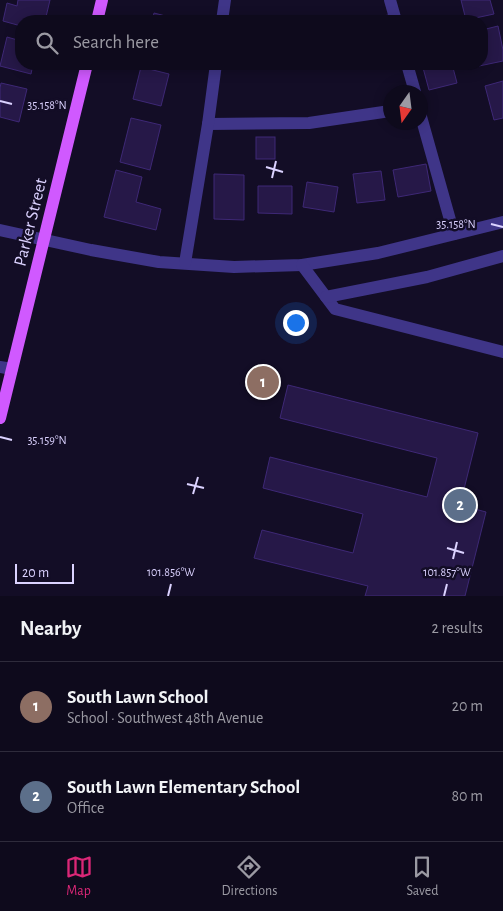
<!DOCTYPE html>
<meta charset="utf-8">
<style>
:root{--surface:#0e0a1c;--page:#1c1829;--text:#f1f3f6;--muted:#9b9aa3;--line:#2e2b3b;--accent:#db2777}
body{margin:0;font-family:"Alegreya Sans",sans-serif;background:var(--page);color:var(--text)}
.compass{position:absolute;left:383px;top:85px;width:45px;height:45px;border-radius:50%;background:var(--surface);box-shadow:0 2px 12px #0003;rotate:194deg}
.scale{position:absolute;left:15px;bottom:12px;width:59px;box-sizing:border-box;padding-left:5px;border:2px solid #dbd2ff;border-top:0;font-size:14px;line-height:18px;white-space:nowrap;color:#dbd2ff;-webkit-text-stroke:4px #130d26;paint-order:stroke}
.you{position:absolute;left:295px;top:322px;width:18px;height:18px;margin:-12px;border:4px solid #fff;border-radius:50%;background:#1a73e8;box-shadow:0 0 0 8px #1a73e833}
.badge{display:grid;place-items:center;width:32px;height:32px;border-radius:50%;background:var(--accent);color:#fff;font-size:16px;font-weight:700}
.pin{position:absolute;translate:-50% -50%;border:2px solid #fff;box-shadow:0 1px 5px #0006}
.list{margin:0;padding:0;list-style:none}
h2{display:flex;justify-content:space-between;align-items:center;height:65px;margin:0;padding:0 20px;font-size:21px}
h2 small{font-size:16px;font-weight:400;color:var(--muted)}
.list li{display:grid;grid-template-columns:32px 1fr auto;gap:15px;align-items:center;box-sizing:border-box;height:90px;padding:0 20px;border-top:1px solid var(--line)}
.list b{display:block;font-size:19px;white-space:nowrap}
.list p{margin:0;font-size:16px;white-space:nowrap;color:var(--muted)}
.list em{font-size:16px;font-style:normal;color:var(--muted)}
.icon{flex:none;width:28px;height:28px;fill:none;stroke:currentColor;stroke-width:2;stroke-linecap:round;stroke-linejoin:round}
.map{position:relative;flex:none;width:503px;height:596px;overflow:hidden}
.search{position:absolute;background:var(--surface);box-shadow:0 2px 12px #0003;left:15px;right:15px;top:15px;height:55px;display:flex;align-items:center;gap:12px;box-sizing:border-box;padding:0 18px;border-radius:20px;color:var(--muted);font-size:19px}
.sheet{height:245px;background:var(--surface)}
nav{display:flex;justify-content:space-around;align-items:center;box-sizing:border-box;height:70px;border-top:1px solid var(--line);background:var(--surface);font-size:14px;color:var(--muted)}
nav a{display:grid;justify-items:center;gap:2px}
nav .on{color:var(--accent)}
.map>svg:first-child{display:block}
.building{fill:#261848;stroke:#3e2876}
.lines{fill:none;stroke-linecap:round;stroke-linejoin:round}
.minor{stroke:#3f3588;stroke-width:12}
.major{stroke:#d059ff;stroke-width:12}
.ticks{fill:none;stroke:#dbd2ff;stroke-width:2}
.labels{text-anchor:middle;stroke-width:5;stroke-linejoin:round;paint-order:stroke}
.street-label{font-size:18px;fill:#dbd2ff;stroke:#130d26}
.ticks-label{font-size:12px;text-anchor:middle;fill:#dbd2ff;stroke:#130d26;stroke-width:5;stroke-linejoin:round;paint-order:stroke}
</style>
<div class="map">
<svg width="503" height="596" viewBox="0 0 503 596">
<rect width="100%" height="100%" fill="#130d26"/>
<g class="building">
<path d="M18,0h32l-5,21h-24v5l-18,-5 4,-18 10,3z"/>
<path d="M461,0h29l4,14 -28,6z"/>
<path d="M154,13l27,7v1h-29z"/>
<path d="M388,15l1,6h-28z"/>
<path d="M498,26l5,24v11l-24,5 -1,-2h4v-34z"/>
<path d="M7,37l14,4v23h12l-2,10 -31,-8z"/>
<path d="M422,64h30l5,19 -28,7z"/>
<path d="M141,67l28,7 -8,32 -28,-7z"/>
<path d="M503,81v37l-9,2 -9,-34z"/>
<path d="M1,83l26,6 -8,33 -19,-5v-29z"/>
<path d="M131,118l30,7 -11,45 -30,-8z"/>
<rect x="256" y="137" width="19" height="22"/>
<path d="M426,164l5,27 -33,6 -5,-27z"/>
<path d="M116,170l26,7 -6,25 25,7 -5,21 -52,-13z"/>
<path d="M381,171l4,29 -28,3 -4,-29z"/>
<path d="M214,174l30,1v45l-30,-1z"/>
<path d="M307,182l31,5 -4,25 -31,-5z"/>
<path d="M258,186h34v28l-34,-1z"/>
<path d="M288,385l190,48 -18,72 26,7 -21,84h-100l3,-10 -114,-28 8,-28 91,23 10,-39 -100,-26 7,-31 157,40 10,-39 -157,-40z"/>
</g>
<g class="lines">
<g class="minor">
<path d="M390,0l6,21"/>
<path d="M222,21l3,-21"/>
<path d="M407,64l8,28"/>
<path d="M420,113l34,121"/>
<path d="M208,124l101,-1 81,-12"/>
<path d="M0,230l91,20 68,12 75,5 68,-2 76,-12 125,-31"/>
<path d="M185,263l23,-139 8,-60"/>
<path d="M302,265l33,44 168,43"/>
<path d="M326,297l101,-20 76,-21"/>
<path d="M0,367l12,2"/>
</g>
<g class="major">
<path d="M97,21l5,-21"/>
<path d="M0,418l87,-354"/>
</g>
</g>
<path class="ticks" d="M0,101l12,3M266,167l17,5M272,178l4,-17M491,224l12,3M0,437l12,3M187,484l17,4M193,494l5,-17M447,548l17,5M453,559l4,-17M168,596l3,-12M444,596l3,-12"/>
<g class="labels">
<g class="street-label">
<text transform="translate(30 222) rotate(-76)" y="6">Parker Street</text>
</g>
</g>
<g class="ticks-label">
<text x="47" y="109">35.158°N</text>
<text x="456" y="228">35.158°N</text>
<text x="47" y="444">35.159°N</text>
<text x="171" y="576">101.856°W</text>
<text x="447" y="576">101.857°W</text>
</g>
</svg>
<svg class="compass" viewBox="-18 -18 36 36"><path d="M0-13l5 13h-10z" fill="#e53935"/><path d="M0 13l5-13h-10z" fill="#9b9aa3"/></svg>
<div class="scale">20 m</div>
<div class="you"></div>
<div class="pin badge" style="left:263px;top:382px;background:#8d6e63">1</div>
<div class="pin badge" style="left:460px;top:505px;background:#5c6f8a">2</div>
<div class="search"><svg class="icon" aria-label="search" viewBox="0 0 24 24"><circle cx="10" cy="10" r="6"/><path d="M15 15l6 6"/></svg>Search here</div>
</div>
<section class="sheet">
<h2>Nearby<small>2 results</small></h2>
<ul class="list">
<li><span class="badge" style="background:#8d6e63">1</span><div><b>South Lawn School</b><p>School · Southwest 48th Avenue</p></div><em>20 m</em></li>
<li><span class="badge" style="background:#5c6f8a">2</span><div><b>South Lawn Elementary School</b><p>Office</p></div><em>80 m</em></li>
</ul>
</section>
<nav>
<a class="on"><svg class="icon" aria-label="map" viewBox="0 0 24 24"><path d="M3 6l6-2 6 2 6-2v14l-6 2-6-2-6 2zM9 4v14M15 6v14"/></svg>Map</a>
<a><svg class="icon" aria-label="directions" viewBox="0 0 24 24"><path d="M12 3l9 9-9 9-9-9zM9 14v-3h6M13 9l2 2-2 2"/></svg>Directions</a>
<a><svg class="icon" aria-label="saved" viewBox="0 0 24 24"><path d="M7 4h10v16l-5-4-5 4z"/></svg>Saved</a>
</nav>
